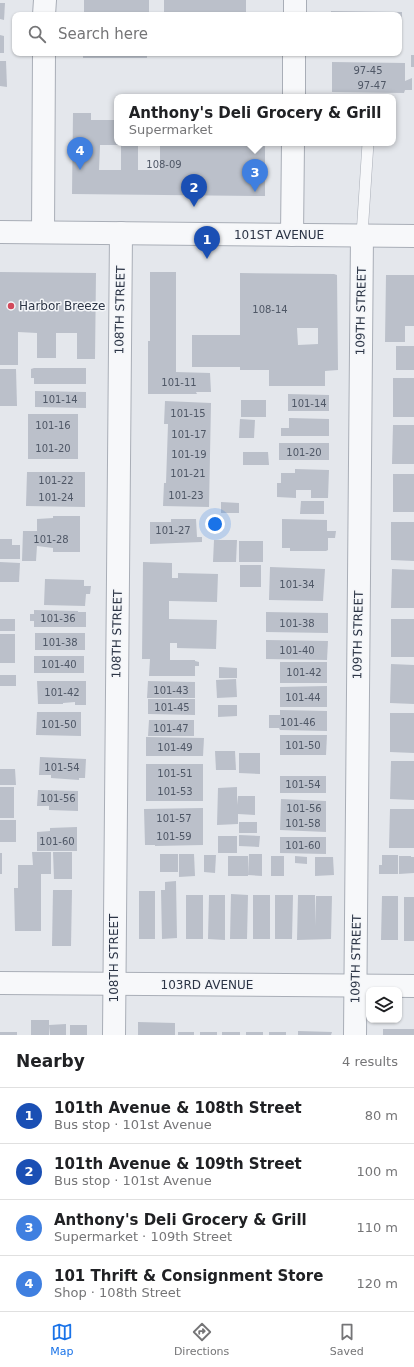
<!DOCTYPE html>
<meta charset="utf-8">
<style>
:root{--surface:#fff;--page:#f2f2f2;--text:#202124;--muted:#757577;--line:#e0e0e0;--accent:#1a73e8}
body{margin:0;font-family:"DejaVu Sans",sans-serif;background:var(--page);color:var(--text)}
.controls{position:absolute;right:12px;bottom:12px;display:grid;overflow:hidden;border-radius:8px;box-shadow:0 1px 3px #0004}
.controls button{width:36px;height:36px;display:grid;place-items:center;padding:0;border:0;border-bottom:1px solid var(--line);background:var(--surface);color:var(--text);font:20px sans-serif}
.you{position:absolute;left:215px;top:524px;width:14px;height:14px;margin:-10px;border:3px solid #fff;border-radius:50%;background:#1a73e8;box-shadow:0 0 0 6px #1a73e833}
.badge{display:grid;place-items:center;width:26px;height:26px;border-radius:50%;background:var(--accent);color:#fff;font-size:13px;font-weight:700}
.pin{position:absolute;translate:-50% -33px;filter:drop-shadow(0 1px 2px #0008)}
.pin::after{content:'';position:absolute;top:21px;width:14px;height:12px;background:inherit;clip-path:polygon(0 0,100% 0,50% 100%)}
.popup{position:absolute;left:114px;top:94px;width:282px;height:52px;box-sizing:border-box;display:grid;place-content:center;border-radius:8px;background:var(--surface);filter:drop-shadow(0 1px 3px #0005);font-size:13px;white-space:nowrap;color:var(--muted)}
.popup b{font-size:15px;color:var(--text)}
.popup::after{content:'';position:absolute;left:50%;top:100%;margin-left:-8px;border:8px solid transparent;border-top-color:var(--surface)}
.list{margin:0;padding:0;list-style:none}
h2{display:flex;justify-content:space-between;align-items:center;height:52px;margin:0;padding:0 16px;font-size:17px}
h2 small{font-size:13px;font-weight:400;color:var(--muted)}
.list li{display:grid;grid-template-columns:26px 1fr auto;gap:12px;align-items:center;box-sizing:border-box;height:56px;padding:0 16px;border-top:1px solid var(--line)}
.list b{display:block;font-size:15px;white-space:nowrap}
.list p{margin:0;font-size:13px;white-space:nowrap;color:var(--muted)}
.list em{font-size:13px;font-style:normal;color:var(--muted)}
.icon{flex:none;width:22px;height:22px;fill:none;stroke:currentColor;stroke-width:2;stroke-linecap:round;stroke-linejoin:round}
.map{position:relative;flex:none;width:414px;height:1035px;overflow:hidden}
.search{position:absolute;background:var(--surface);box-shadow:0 1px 3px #0004;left:12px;right:12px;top:12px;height:44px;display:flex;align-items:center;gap:10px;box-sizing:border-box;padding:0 14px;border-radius:8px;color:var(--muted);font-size:15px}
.sheet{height:276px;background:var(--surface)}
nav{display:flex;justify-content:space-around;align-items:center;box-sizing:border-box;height:56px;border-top:1px solid var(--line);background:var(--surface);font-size:11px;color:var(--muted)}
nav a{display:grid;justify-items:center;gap:2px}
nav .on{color:var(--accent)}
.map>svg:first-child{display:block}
.building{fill:#bbc0ca;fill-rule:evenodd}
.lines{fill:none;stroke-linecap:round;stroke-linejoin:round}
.service-casing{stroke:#a9aeb7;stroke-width:12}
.minor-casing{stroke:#a9aeb7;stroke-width:24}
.service{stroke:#f7f8fa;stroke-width:11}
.minor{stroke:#f7f8fa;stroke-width:22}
.poi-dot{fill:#d1495b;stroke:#f4f6f9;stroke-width:1.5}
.labels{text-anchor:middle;stroke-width:3;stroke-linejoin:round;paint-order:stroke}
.number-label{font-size:10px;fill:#4f5766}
.street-label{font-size:12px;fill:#2b3445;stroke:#f4f6f9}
.poi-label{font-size:12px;fill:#2b3445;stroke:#f4f6f9;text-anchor:start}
</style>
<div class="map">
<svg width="414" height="1035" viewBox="0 0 414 1035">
<rect width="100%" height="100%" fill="#e4e7ec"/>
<g class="building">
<rect x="84" y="0" width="65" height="15"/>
<rect x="164" y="0" width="82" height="15"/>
<path d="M0,3h5l-1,17 -4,-1z"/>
<path d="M331,11l71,1 -1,34h-2v-31h-68z"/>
<path d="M0,35l4,1v17h-4z"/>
<rect x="83" y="53" width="64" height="5"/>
<path d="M211,53h34v2l-34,-1z"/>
<rect x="411" y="55" width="3" height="12"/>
<path d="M0,61h6l1,26 -7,-1z"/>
<path d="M332,62l73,1v18l7,-3v12h-7l-1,3 -72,-1z"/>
<path d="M73,113h18v7h26v23h148v53l-193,-2zM100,145h21v25h-22zM138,146h22v24h-22z"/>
<path d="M0,272l96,1 -1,86h-18v-26h-21v25h-19v-25l-19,-1v33h-18z"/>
<path d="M150,272h26v100l34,1 1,19h-15l1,2h-49v-53h2z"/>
<path d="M240,273l94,1 3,1 1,95 -13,1v15h-56v-16h-29v-3h-48v-32h48zM297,328h21v16l-20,1z"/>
<path d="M386,275h28v51h-9v16h-20z"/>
<rect x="396" y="346" width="18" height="24"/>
<path d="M34,368h52v16h-52v-6h-3v-9z"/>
<path d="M0,369h16l1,37h-17z"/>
<rect x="393" y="378" width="21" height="39"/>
<path d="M35,391l51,1v16l-51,-1z"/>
<path d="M288,394l41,1v16h-41z"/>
<rect x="241" y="400" width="25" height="17"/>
<path d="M165,401l46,2 -2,104 -46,-1 1,-23h2l2,-59h-4z"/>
<rect x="28" y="414" width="50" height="45"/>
<path d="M289,418l40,1v17h-48v-8h8z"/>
<path d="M240,419l15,1 -1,18h-15z"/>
<path d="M393,425h21v39h-22z"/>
<rect x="279" y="443" width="50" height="17"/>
<path d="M243,452h25l1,13h-26z"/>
<path d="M295,469l34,1 -1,28h-17v-8h-15v8l-19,-1v-14h4v-10h14z"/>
<path d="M27,472h58v35l-59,-1z"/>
<rect x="393" y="474" width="21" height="38"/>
<path d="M301,501h23v13h-24z"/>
<path d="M221,502l18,1v10h-18z"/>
<path d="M53,516h27v36h-27v-4l-16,-2 -1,15h-14l1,-30h14v-12l16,-1z"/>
<path d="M171,519h25l1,18h5v5l-52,2v-22h21z"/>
<path d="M282,519l45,1v11h9l-1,7h-7v12l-2,1h-36v-3h-8z"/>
<path d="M391,522h23v39l-23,-1z"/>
<path d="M0,539h12v6h8v14h-20z"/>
<path d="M214,540h23l-1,22h-23z"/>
<rect x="239" y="541" width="24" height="21"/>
<path d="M0,562l20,1 -1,19h-19z"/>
<path d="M143,562l29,1v15h6v-5l40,1 -1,28 -48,-1v18l48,1 -1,29 -39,-1v-5h-7v17h25v1l4,1v4h-4v10h-46l1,-17h-8z"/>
<rect x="240" y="565" width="21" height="22"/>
<path d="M270,567l55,2 -2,32 -54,-1z"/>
<path d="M392,569l22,1v38h-23z"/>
<path d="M45,579l39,1v6h7l-1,8h-4l-1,12 -41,-1z"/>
<path d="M34,610l44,1v1h8v15h-52v-6h-4v-7h4z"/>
<path d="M266,612l62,1v20l-62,-1z"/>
<rect x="0" y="619" width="15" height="12"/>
<rect x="391" y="619" width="23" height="38"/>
<rect x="35" y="633" width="50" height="17"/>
<rect x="0" y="634" width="15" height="29"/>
<path d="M266,640l62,1 -1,19 -61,-1z"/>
<rect x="34" y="656" width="50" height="17"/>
<rect x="280" y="662" width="47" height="21"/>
<path d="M391,664l23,1v39l-24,-1z"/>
<path d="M219,667l18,1v10h-18z"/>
<rect x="0" y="675" width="16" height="11"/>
<path d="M236,679l1,18 -20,1 -1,-18z"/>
<path d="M37,681h49v24h-11v-3l-12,1v1h-25z"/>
<path d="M148,681l47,1v16h-48z"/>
<path d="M327,686v21h-47v-20z"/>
<path d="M148,699h47v16l-47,-1z"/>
<path d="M218,705h19v11l-19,1z"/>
<path d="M280,710l47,1v20l-47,-1 -1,-2h-10v-13h11z"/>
<path d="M37,712h44v24l-45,-1z"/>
<path d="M390,713h24v40l-24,-1z"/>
<path d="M149,720h45v16h-46z"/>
<path d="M280,735h47l-1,20h-46z"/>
<path d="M146,737l58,1 -1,18h-57z"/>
<path d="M215,751h20l1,19h-20z"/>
<path d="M239,753h21v21l-21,-1z"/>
<path d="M40,757l46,2 -1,19h-6v2l-28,-2v-3h-12z"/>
<path d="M391,761h23v39l-24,-1z"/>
<rect x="146" y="764" width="57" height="37"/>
<path d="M0,769h15l1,16h-16z"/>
<rect x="280" y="776" width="46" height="17"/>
<rect x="0" y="787" width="14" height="31"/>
<path d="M237,787v18l1,-9h17v19l-17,-1v10l-21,1 1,-37z"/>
<path d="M38,790l40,1v20l-29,-1v-4h-12z"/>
<path d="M281,799l45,2v31l-46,-2z"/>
<path d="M203,808v37l-48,1v-1h-10l-1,-36z"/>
<path d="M390,809h24v39h-25z"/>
<rect x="0" y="820" width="16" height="22"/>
<rect x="239" y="822" width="18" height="11"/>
<path d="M77,827v24h-40v-19l13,-1v-3z"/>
<path d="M239,835l21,1 -1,11 -20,-1z"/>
<rect x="218" y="836" width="19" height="17"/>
<path d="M280,837h46v17l-46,-1z"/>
<path d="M32,852h19v22h-10v57h-26l-1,-43h4v-23h15z"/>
<path d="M53,852h19v27h-18z"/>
<rect x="0" y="853" width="2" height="21"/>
<rect x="160" y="854" width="18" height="18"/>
<path d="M179,854h15l1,22 -16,1z"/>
<path d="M249,854h13v22l-14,-1z"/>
<path d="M204,855h12l-1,18 -11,-1z"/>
<path d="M382,855h16v19h-19v-9h3z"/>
<rect x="228" y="856" width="20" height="20"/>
<rect x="271" y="856" width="13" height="20"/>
<path d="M295,856l12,1v7l-12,-1z"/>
<path d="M399,856h12v1h3v16l-15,1z"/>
<path d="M315,857h18l1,18 -19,1z"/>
<path d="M176,881l1,57 -15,1 -1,-49h4v-8z"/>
<path d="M53,890h19l-1,56h-19z"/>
<rect x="139" y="891" width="16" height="48"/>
<path d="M231,894l17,1 -1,44h-17z"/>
<rect x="186" y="895" width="17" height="44"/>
<path d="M209,895h16v45l-17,-1z"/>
<rect x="253" y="895" width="17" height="44"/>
<path d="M275,895h18l-1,44h-17z"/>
<path d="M298,895h17v31l1,-30h16l-1,43 -34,1z"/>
<path d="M382,896h16v44h-17z"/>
<rect x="404" y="897" width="10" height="44"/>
<rect x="31" y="1020" width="18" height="15"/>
<path d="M138,1022l37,1v12h-37z"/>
<path d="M66,1024v11h-16l-1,-10z"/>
<rect x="70" y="1025" width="17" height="10"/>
<rect x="383" y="1029" width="31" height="6"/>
<path d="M298,1031l34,1 -1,3h-33z"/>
<rect x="0" y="1032" width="17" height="3"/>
<rect x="178" y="1032" width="16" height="3"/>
<rect x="200" y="1032" width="17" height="3"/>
<rect x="222" y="1032" width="18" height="3"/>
<rect x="246" y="1032" width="17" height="3"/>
<rect x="269" y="1032" width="17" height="3"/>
</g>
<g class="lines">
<defs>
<path id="service" d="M362,235l6,-92"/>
<g id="minor">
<path d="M44,15l1,-15"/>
<path d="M295,15v-15"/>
<path d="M294,97v-44"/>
<path d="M0,232l414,4"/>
<path d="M43,232l1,-179"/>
<path d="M292,235l1,-92"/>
<path d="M0,983l414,3"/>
<path d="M114,1035l7,-802"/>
<path d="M355,1035l7,-800"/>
</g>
</defs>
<use href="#service" class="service-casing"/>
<use href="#minor" class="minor-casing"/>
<use href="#service" class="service"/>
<use href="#minor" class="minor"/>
</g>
<circle class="poi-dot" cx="11" cy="306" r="4"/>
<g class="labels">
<g class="number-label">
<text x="368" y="74">97-45</text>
<text x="372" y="89">97-47</text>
<text x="164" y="168">108-09</text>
<text x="270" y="313">108-14</text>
<text x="179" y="386">101-11</text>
<text x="60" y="403">101-14</text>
<text x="309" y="407">101-14</text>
<text x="188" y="417">101-15</text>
<text x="53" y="429">101-16</text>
<text x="189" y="438">101-17</text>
<text x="53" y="452">101-20</text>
<text x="304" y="456">101-20</text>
<text x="189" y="458">101-19</text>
<text x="188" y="477">101-21</text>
<text x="56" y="484">101-22</text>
<text x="186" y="499">101-23</text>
<text x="56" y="501">101-24</text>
<text x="173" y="534">101-27</text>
<text x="51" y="543">101-28</text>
<text x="297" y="588">101-34</text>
<text x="58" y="622">101-36</text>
<text x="297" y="627">101-38</text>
<text x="60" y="646">101-38</text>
<text x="297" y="654">101-40</text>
<text x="59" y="668">101-40</text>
<text x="304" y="676">101-42</text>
<text x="171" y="694">101-43</text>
<text x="62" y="696">101-42</text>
<text x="303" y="701">101-44</text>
<text x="172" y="711">101-45</text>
<text x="298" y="726">101-46</text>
<text x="59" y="728">101-50</text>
<text x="171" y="732">101-47</text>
<text x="303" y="749">101-50</text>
<text x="175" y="751">101-49</text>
<text x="62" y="771">101-54</text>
<text x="175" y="777">101-51</text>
<text x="303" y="788">101-54</text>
<text x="175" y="795">101-53</text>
<text x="58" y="802">101-56</text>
<text x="304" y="812">101-56</text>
<text x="174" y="822">101-57</text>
<text x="303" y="827">101-58</text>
<text x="174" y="840">101-59</text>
<text x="57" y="845">101-60</text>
<text x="303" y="849">101-60</text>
</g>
<g class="street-label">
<text x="279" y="239">101ST AVENUE</text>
<text transform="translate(120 310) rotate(-89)" y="4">108TH STREET</text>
<text transform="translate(361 311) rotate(-89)" y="4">109TH STREET</text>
<text transform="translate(117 634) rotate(-89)" y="4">108TH STREET</text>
<text transform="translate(358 635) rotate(-89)" y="4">109TH STREET</text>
<text transform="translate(114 958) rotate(-90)" y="4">108TH STREET</text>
<text transform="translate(356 959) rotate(-89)" y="4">109TH STREET</text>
<text x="207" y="989">103RD AVENUE</text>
</g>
<g class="poi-label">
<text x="19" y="310">Harbor Breeze</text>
</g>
</g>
</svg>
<div class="controls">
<button><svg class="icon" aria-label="layers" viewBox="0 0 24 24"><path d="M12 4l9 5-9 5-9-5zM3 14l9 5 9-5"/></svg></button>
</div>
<div class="you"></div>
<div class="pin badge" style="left:207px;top:259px;background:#1a4fb4">1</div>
<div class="pin badge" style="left:194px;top:207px;background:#1a4fb4">2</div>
<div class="pin badge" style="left:255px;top:192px;background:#3f7fe0">3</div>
<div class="popup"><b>Anthony's Deli Grocery &amp; Grill</b>Supermarket</div>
<div class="pin badge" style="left:80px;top:170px;background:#3f7fe0">4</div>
<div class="search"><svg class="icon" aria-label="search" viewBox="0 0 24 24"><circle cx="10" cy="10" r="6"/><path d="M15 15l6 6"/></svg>Search here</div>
</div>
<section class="sheet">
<h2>Nearby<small>4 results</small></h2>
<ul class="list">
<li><span class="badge" style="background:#1a4fb4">1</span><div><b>101th Avenue &amp; 108th Street</b><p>Bus stop · 101st Avenue</p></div><em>80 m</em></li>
<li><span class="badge" style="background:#1a4fb4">2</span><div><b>101th Avenue &amp; 109th Street</b><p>Bus stop · 101st Avenue</p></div><em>100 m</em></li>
<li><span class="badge" style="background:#3f7fe0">3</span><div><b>Anthony's Deli Grocery &amp; Grill</b><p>Supermarket · 109th Street</p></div><em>110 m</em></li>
<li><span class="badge" style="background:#3f7fe0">4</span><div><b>101 Thrift &amp; Consignment Store</b><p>Shop · 108th Street</p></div><em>120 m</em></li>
</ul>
</section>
<nav>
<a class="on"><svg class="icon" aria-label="map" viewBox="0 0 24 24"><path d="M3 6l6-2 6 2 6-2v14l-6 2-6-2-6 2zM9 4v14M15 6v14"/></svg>Map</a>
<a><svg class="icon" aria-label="directions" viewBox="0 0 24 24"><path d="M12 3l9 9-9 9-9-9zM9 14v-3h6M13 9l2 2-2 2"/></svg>Directions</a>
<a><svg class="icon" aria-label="saved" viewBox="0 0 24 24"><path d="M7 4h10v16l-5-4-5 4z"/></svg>Saved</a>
</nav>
